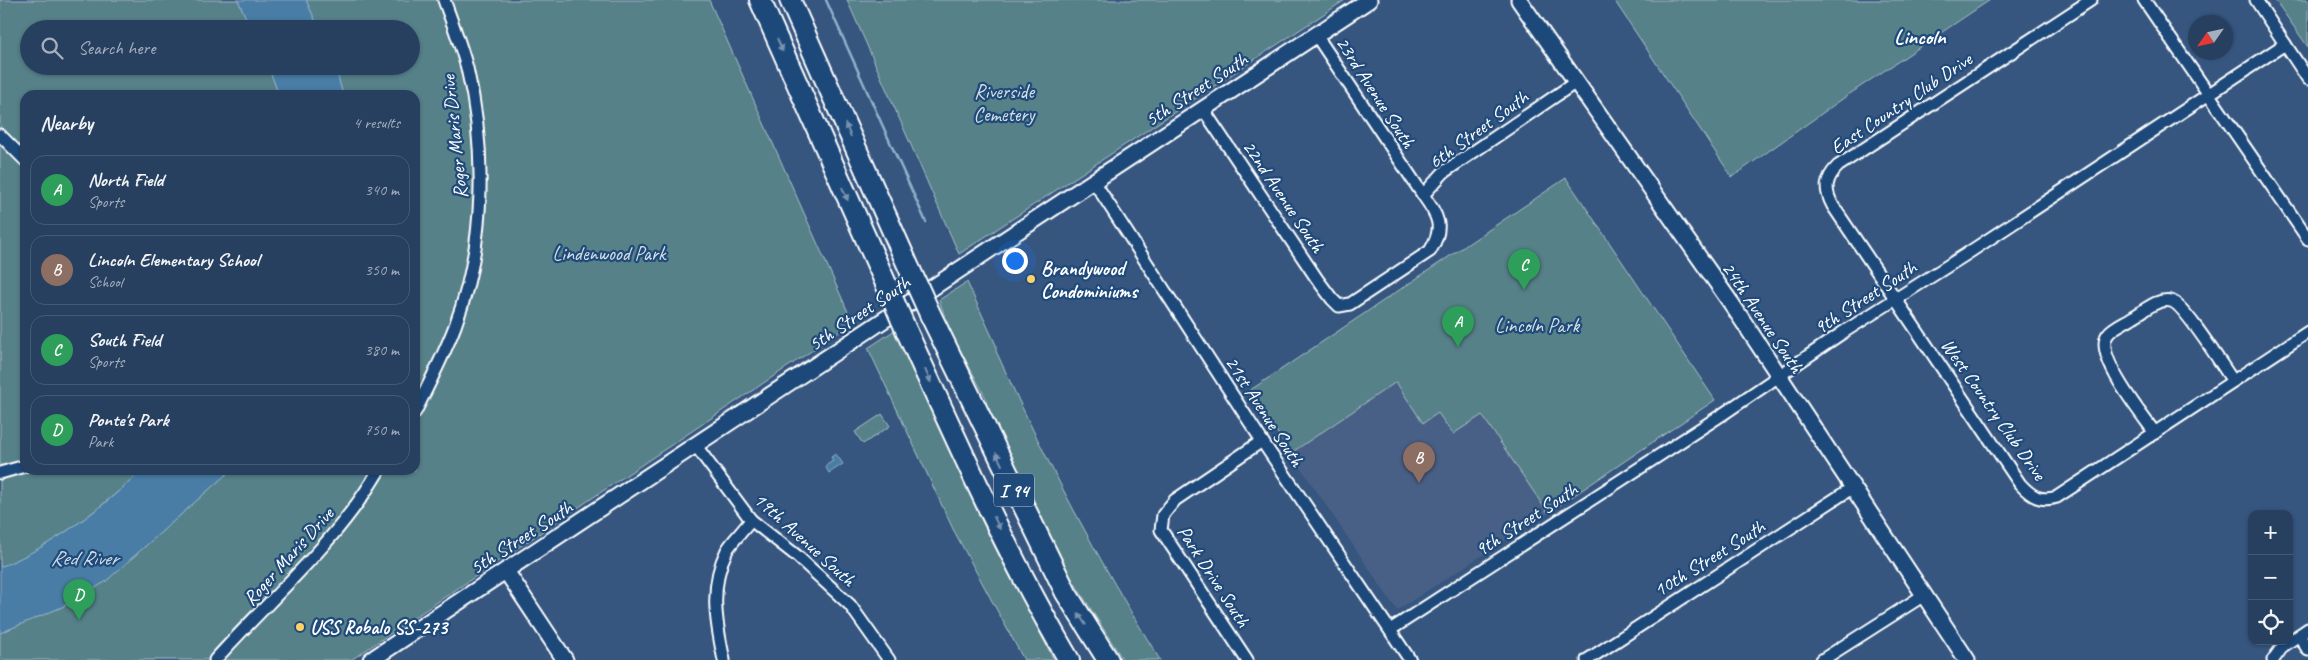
<!DOCTYPE html>
<meta charset="utf-8">
<style>
:root{--surface:#284060;--page:#304766;--text:#f1f3f6;--muted:#a5afbd;--line:#445975;--accent:#8c9099}
body{margin:0;font-family:Caveat,sans-serif;background:var(--page);color:var(--text)}
.controls{position:absolute;right:15px;bottom:15px;display:grid;overflow:hidden;border-radius:10px;box-shadow:0 1px 4px #0004}
.controls button{width:45px;height:45px;display:grid;place-items:center;padding:0;border:0;border-bottom:1px solid var(--line);background:var(--surface);color:var(--text);font:25px sans-serif}
.compass{position:absolute;left:2188px;top:15px;width:45px;height:45px;border-radius:50%;background:var(--surface);box-shadow:0 1px 4px #0004;rotate:236deg}
.you{position:absolute;left:1014px;top:260px;width:18px;height:18px;margin:-12px;border:4px solid #fff;border-radius:50%;background:#1a73e8;box-shadow:0 0 0 8px #1a73e833}
.badge{display:grid;place-items:center;width:32px;height:32px;border-radius:50%;background:var(--accent);color:#fff;font-size:16px;font-weight:700}
.pin{position:absolute;translate:-50% -41px;filter:drop-shadow(0 1px 2px #0008)}
.pin::after{content:'';position:absolute;top:26px;width:18px;height:15px;background:inherit;clip-path:polygon(0 0,100% 0,50% 100%)}
.list{margin:0;padding:0;list-style:none}
h2{display:flex;justify-content:space-between;align-items:center;height:65px;margin:0;padding:0 20px;font-size:21px}
h2 small{font-size:16px;font-weight:400;color:var(--muted)}
.list li{display:grid;grid-template-columns:32px 1fr auto;gap:15px;align-items:center;box-sizing:border-box;height:70px;margin:0 10px 10px;padding:0 10px;border:1px solid var(--line);border-radius:15px}
.list b{display:block;font-size:19px;white-space:nowrap}
.list p{margin:0;font-size:16px;white-space:nowrap;color:var(--muted)}
.list em{font-size:16px;font-style:normal;color:var(--muted)}
.icon{flex:none;width:28px;height:28px;fill:none;stroke:currentColor;stroke-width:2;stroke-linecap:round;stroke-linejoin:round}
.map{position:relative;flex:none;width:2308px;height:660px;overflow:hidden}
.search{position:absolute;background:var(--surface);box-shadow:0 1px 4px #0004;left:20px;top:20px;width:400px;height:55px;display:flex;align-items:center;gap:12px;box-sizing:border-box;padding:0 18px;border-radius:28px;color:var(--muted);font-size:19px}
.panel{position:absolute;background:var(--surface);box-shadow:0 1px 4px #0004;left:20px;top:90px;width:400px;height:385px;border-radius:15px}
.map>svg:first-child{display:block}
.built{fill:#4a6186}
.green{fill:#578189;stroke:#abc0c4}
.water{fill:#487da5;stroke:#91b1c9}
.lines{fill:none;stroke-linecap:round;stroke-linejoin:round}
.stream{stroke:#91b1c9;stroke-width:2.5}
.street-casing{stroke:#fff;stroke-width:15}
.secondary-casing{stroke:#fff;stroke-width:19}
.highway-casing{stroke:#fff;stroke-width:24}
.street{stroke:#1f4a7a;stroke-width:11}
.secondary{stroke:#1f4a7a;stroke-width:15}
.highway{stroke:#1f4a7a;stroke-width:20}
.highway-bridge-casing{stroke:#fff;stroke-width:24;stroke-linecap:butt}
.highway-bridge{stroke:#1f4a7a;stroke-width:20}
.oneway{fill:#7992af}
.poi-dot{fill:#ffd166;stroke:#1f4a7a;stroke-width:2}
.labels{text-anchor:middle;stroke-width:4.5;stroke-linejoin:round;paint-order:stroke}
.shield{fill:#1f4a7a;stroke:#bcc9d7;stroke-width:1}
.shield-label{font-size:19px;font-weight:bold;fill:#fff}
.street-label{font-size:20px;fill:#fff;stroke:#1f4a7a}
.park-label{font-size:20px;fill:#d5e0e2;stroke:#1f4a7a}
.poi-label{font-size:20px;font-weight:bold;fill:#fff;stroke:#1f4a7a;text-anchor:start}
.neighbourhood-label{font-size:21px;font-weight:bold;fill:#fff;stroke:#1f4a7a}
.water-label{font-size:21px;font-style:italic;fill:#d1dee8;stroke:#1f4a7a}
</style>
<div class="map">
<svg width="2308" height="660" viewBox="0 0 2308 660">
<rect width="100%" height="100%" fill="#365680"/>
<filter id="ink" filterUnits="userSpaceOnUse"><feTurbulence type="fractalNoise" baseFrequency=".02" numOctaves="2"/><feDisplacementMap in="SourceGraphic" scale="10" xChannelSelector="R" yChannelSelector="G"/><feConvolveMatrix kernelMatrix="1 2 1 2 8 2 1 2 1" color-interpolation-filters="sRGB"/></filter>
<g filter="url(#ink)">
<path class="built" d="M1396,382l27,40 15,-9 44,2 66,98 -151,97 -106,-157z"/>
<g class="green">
<path d="M0,0h238l13,29h-222v37h239l11,29h-254v375h118c-43,38 -89,76 -143,97z"/>
<path d="M306,0h403l144,323 -502,337h-351v-27l62,-26 43,-25 126,-112h184v-375h-72l-8,-29h76v-37h-92z"/>
<path d="M847,0h498l-386,254z"/>
<path d="M1614,0h376l-142,95 -116,82z"/>
<path d="M2275,0h33v47z"/>
<path d="M1566,178l149,222 -167,113 -66,-98 -29,19 -15,-21 -15,10 -27,-41 -105,71 -42,-62z"/>
<path d="M967,282l29,63v6c48,107 102,209 164,309h-37l-61,-97 -74,-145 -2,-20 -35,-65 -12,-33z"/>
<path d="M895,330l85,187 74,143h-30l-71,-131 -85,-181z"/>
<path d="M882,414l8,12 -27,18 -8,-12z"/>
</g>
<g class="water">
<path d="M238,0h68l13,29h-68z"/>
<path d="M268,66h67l8,29h-64z"/>
<path d="M836,454l7,10 -14,9 -4,-7 8,-5 -2,-4z"/>
<path d="M143,470h88l-126,112 -43,25 -62,26v-66c54,-21 101,-59 143,-97z"/>
</g>
<g class="lines">
<path class="stream" d="M826,0l100,222"/>
<defs>
<g id="street">
<path d="M2091,0l-253,166c-13,13 -14,24 -5,40l187,278c12,13 21,18 37,13l251,-165"/>
<path d="M2144,0l164,239"/>
<path d="M2256,0l52,79"/>
<path d="M1316,35l107,160"/>
<path d="M1203,109l114,170 15,20 7,7 11,-2 80,-53c15,-24 8,-35 -7,-56l21,-23 132,-90"/>
<path d="M0,135l25,25"/>
<path d="M1093,180l169,261 148,219"/>
<path d="M415,412c14,-28 29,-57 40,-86 30,-80 32,-175 12,-258 -6,-23 -15,-46 -23,-68"/>
<path d="M2155,433c-12,-17 -63,-79 -47,-99 5,-7 18,-12 25,-17 11,-6 24,-19 38,-16 13,3 52,66 62,80"/>
<path d="M696,446l55,74 46,36 53,49 39,55"/>
<path d="M0,473l25,-7"/>
<path d="M1390,630l333,-216 119,-81 123,-78 320,-211"/>
<path d="M2299,635l9,15"/>
<path d="M215,660c56,-63 121,-116 164,-190"/>
<path d="M724,660c-8,-37 -15,-74 3,-110 6,-10 17,-20 24,-30"/>
<path d="M1247,660l-86,-130 2,-15 12,-15 87,-59"/>
<path d="M1587,660l265,-172"/>
<path d="M1822,660l102,-65"/>
<path d="M2273,660l10,-14 25,-17"/>
</g>
<g id="secondary">
<path d="M1519,0l212,303 236,357"/>
<path d="M506,571l59,89"/>
<path d="M371,660c333,-220 664,-442 998,-660"/>
</g>
<g id="highway">
<path d="M760,0l127,286"/>
<path d="M790,0l120,270"/>
<path d="M930,314l136,279 42,67"/>
<path d="M907,332c51,111 100,223 162,328"/>
</g>
</defs>
<use href="#street" class="street-casing"/>
<use href="#secondary" class="secondary-casing"/>
<use href="#highway" class="highway-casing"/>
<use href="#street" class="street"/>
<use href="#secondary" class="secondary"/>
<use href="#highway" class="highway"/>
<defs>
<g id="highway-bridge">
<path d="M910,270l20,44"/>
<path d="M887,286l20,46"/>
</g>
</defs>
<use href="#highway-bridge" class="highway-bridge-casing"/>
<use href="#highway-bridge" class="highway-bridge"/>
</g>
<defs><path id="oneway-solid" d="M-6-.8H1V-3.2L6.5 0L1 3.2V.8H-6Z" transform="scale(1.25)"/></defs>
<g class="oneway">
<use href="#oneway-solid" transform="translate(780 45) rotate(66)"/>
<use href="#oneway-solid" transform="translate(848 130) rotate(-114)"/>
<use href="#oneway-solid" transform="translate(845 194) rotate(66)"/>
<use href="#oneway-solid" transform="translate(928 376) rotate(66)"/>
<use href="#oneway-solid" transform="translate(999 459) rotate(-116)"/>
<use href="#oneway-solid" transform="translate(997 523) rotate(64)"/>
<use href="#oneway-solid" transform="translate(1082 619) rotate(-122)"/>
</g>
</g>
<g class="poi-dot">
<circle cx="1031" cy="279" r="5"/>
<circle cx="300" cy="627" r="5"/>
</g>
<g class="labels">
<rect class="shield" x="994" y="473.5" width="40" height="33" rx="4"/>
<g class="shield-label">
<text x="1014" y="497">I 94</text>
</g>
<g class="street-label">
<text transform="translate(1196 89) rotate(-33)" y="7">5th Street South</text>
<text transform="translate(1376 92) rotate(57)" y="7">23rd Avenue South</text>
<text transform="translate(1901 103) rotate(-34)" y="7">East Country Club Drive</text>
<text transform="translate(1478 129) rotate(-36)" y="7">6th Street South</text>
<text transform="translate(454 137) rotate(-96)" y="7">Roger Maris Drive</text>
<text transform="translate(1284 196) rotate(56)" y="7">22nd Avenue South</text>
<text transform="translate(1865 297) rotate(-33)" y="7">9th Street South</text>
<text transform="translate(859 313) rotate(-34)" y="7">5th Street South</text>
<text transform="translate(1763 317) rotate(56)" y="7">24th Avenue South</text>
<text transform="translate(1994 409) rotate(55)" y="7">West Country Club Drive</text>
<text transform="translate(1265 411) rotate(57)" y="7">21st Avenue South</text>
<text transform="translate(1526 519) rotate(-33)" y="7">9th Street South</text>
<text transform="translate(521 537) rotate(-33)" y="7">5th Street South</text>
<text transform="translate(805 539) rotate(42)" y="7">19th Avenue South</text>
<text transform="translate(288 556) rotate(-48)" y="7">Roger Maris Drive</text>
<text transform="translate(1709 558) rotate(-32)" y="7">10th Street South</text>
<text transform="translate(1214 576) rotate(57)" y="7">Park Drive South</text>
</g>
<g class="park-label">
<text x="1004" y="98">Riverside<tspan x="1004" dy="23">Cemetery</tspan></text>
<text x="609" y="260">Lindenwood Park</text>
<text x="1537" y="332">Lincoln Park</text>
</g>
<g class="poi-label">
<text x="1041" y="275">Brandywood<tspan x="1041" dy="23">Condominiums</tspan></text>
<text x="310" y="634">USS Robalo SS-273</text>
</g>
<g class="neighbourhood-label">
<text x="1920" y="44">Lincoln</text>
</g>
<g class="water-label">
<text x="84" y="565">Red River</text>
</g>
</g>
</svg>
<div class="controls">
<button>+</button>
<button>−</button>
<button><svg class="icon" aria-label="locate" viewBox="0 0 24 24"><circle cx="12" cy="12" r="6"/><path d="M12 2v4M12 18v4M2 12h4M18 12h4"/></svg></button>
</div>
<svg class="compass" viewBox="-18 -18 36 36"><path d="M0-13l5 13h-10z" fill="#e53935"/><path d="M0 13l5-13h-10z" fill="#a5afbd"/></svg>
<div class="you"></div>
<div class="pin badge" style="left:1458px;top:347px;background:#2e9e5b">A</div>
<div class="pin badge" style="left:1419px;top:483px;background:#8d6e63">B</div>
<div class="pin badge" style="left:1524px;top:290px;background:#2e9e5b">C</div>
<div class="pin badge" style="left:79px;top:620px;background:#2e9e5b">D</div>
<div class="search"><svg class="icon" aria-label="search" viewBox="0 0 24 24"><circle cx="10" cy="10" r="6"/><path d="M15 15l6 6"/></svg>Search here</div>
<section class="panel">
<h2>Nearby<small>4 results</small></h2>
<ul class="list">
<li><span class="badge" style="background:#2e9e5b">A</span><div><b>North Field</b><p>Sports</p></div><em>340 m</em></li>
<li><span class="badge" style="background:#8d6e63">B</span><div><b>Lincoln Elementary School</b><p>School</p></div><em>350 m</em></li>
<li><span class="badge" style="background:#2e9e5b">C</span><div><b>South Field</b><p>Sports</p></div><em>380 m</em></li>
<li><span class="badge" style="background:#2e9e5b">D</span><div><b>Ponte's Park</b><p>Park</p></div><em>750 m</em></li>
</ul>
</section>
</div>
